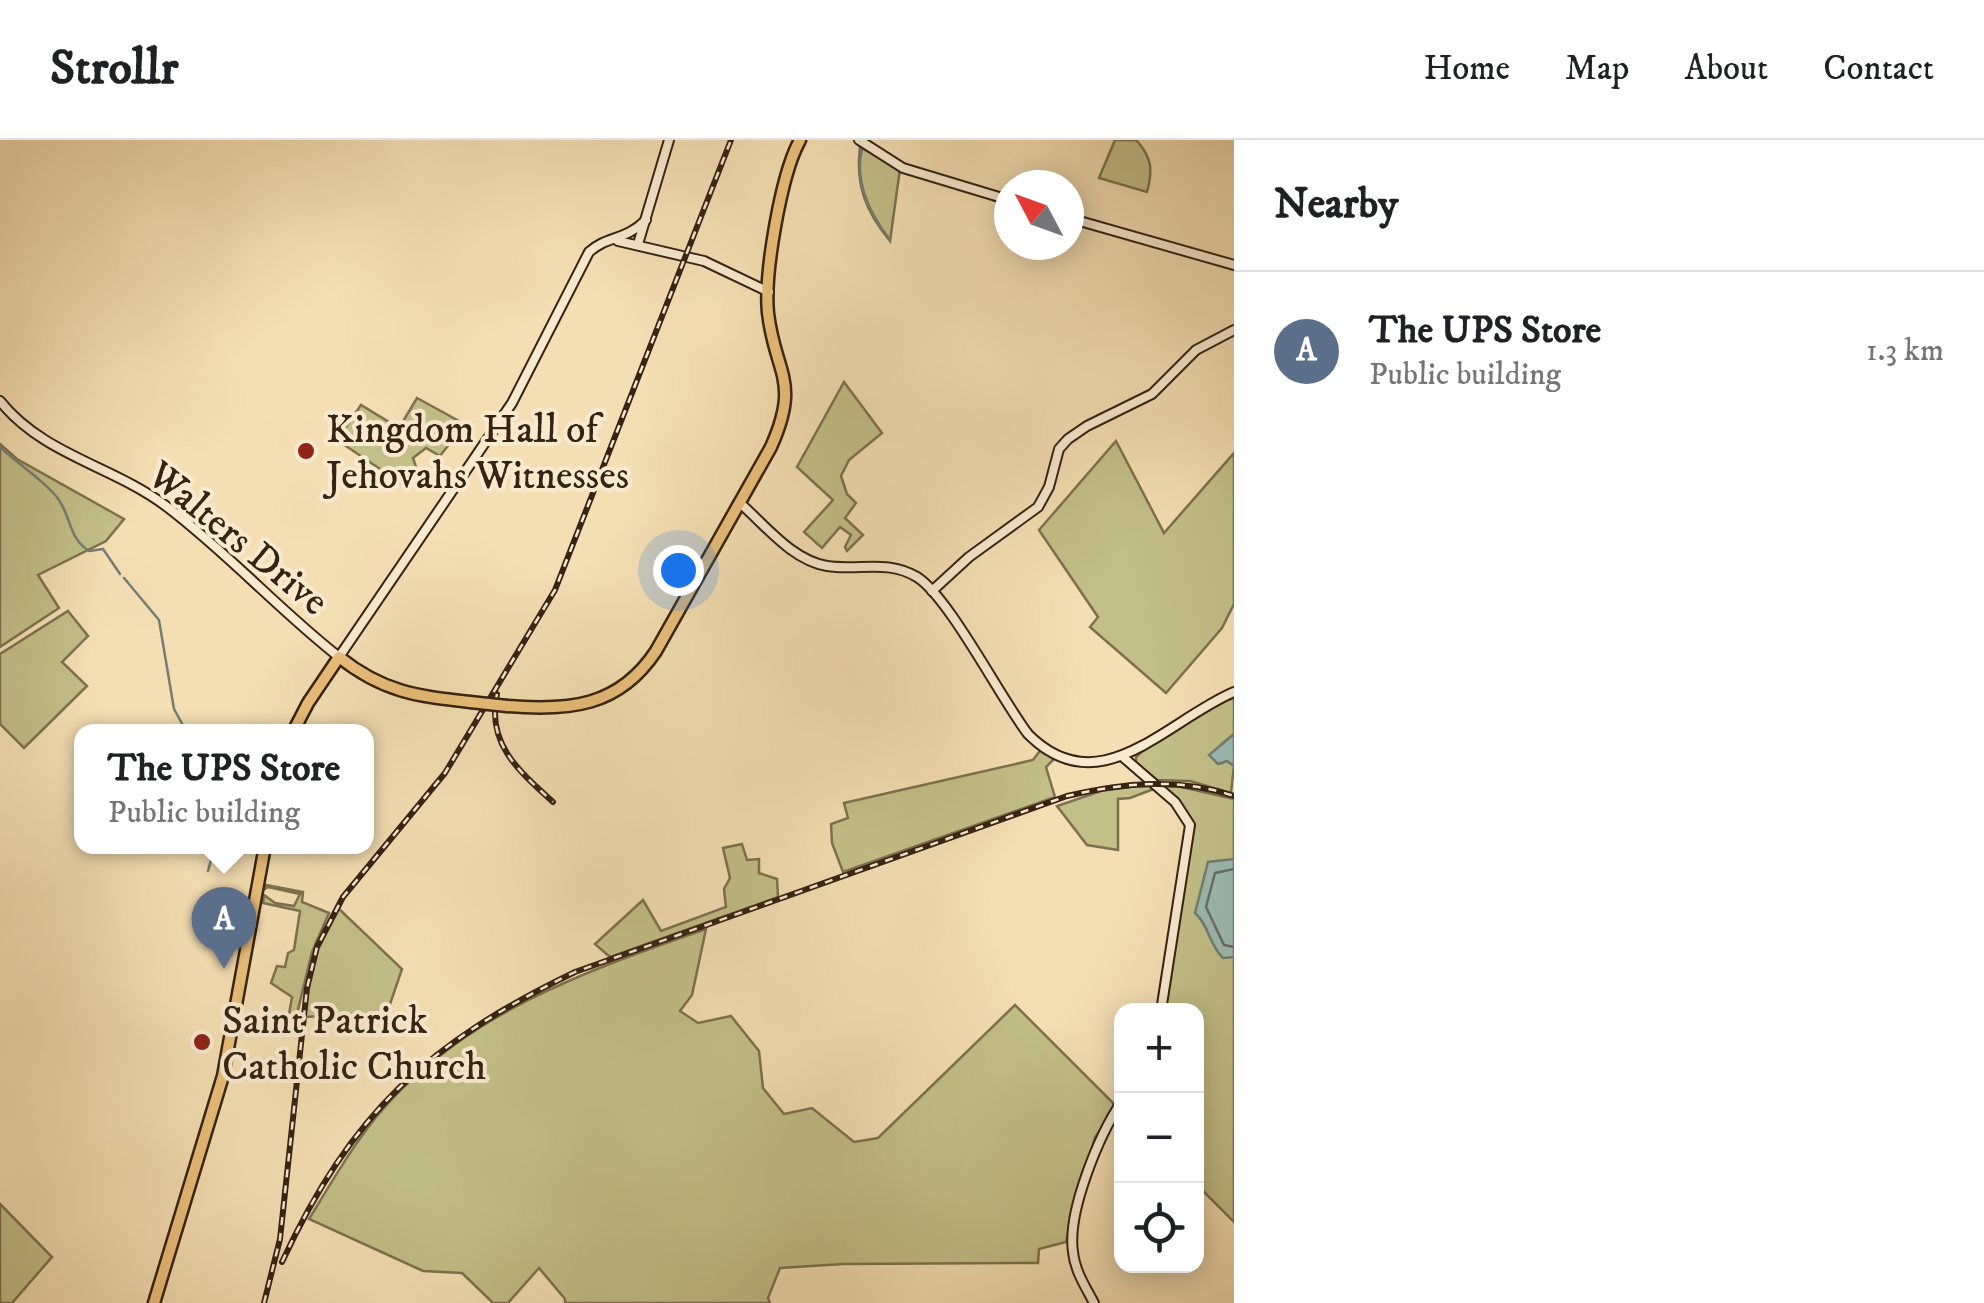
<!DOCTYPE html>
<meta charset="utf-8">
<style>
:root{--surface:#fff;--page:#f2f2f2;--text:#202124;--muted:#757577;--line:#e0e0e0;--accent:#1a73e8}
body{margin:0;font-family:"IM FELL DW Pica",serif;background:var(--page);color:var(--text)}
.controls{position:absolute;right:30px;bottom:30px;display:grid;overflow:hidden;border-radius:20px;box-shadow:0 5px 25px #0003}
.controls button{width:90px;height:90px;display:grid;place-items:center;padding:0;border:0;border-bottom:2px solid var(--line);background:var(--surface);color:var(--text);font:50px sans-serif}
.compass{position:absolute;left:994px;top:30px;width:90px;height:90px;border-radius:50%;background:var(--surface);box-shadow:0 5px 25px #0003;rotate:311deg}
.you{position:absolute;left:678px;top:430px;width:35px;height:35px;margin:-25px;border:8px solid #fff;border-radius:50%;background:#1a73e8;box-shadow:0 0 0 15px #1a73e833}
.badge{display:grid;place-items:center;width:65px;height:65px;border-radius:50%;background:var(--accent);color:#fff;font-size:32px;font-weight:700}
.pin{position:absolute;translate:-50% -82px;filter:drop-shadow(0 2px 5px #0008)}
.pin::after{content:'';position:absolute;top:52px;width:35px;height:30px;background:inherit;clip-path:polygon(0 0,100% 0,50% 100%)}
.popup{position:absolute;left:74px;top:584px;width:300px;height:130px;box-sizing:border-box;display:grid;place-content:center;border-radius:20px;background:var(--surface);filter:drop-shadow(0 2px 8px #0005);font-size:32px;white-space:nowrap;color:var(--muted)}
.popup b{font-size:38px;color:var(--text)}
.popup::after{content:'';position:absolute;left:50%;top:100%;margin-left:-20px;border:20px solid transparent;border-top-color:var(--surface)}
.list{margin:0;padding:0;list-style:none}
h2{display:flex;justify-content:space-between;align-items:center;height:130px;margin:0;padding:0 40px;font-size:42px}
h2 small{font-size:32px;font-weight:400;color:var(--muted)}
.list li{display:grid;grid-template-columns:65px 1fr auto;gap:30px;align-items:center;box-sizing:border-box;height:160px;padding:0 40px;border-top:2px solid var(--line)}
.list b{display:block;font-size:38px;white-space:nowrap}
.list p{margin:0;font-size:32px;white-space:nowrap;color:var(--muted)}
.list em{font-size:32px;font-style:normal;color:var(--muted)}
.icon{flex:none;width:55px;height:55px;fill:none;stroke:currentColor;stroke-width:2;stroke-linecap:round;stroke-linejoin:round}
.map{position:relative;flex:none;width:1234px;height:1163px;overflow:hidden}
header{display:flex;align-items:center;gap:60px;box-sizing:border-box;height:140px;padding:0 50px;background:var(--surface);border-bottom:2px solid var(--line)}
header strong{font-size:48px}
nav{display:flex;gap:55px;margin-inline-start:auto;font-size:35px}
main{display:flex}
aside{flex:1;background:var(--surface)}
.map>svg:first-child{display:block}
.green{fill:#c2bf88;stroke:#7c714e;stroke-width:2.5}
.water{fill:#9cbbb2;stroke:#737e72;stroke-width:2.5}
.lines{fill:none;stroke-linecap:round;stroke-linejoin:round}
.shore{stroke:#696f62;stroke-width:2.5}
.stream{stroke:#737e72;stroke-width:2.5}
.secondary-casing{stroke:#362313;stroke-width:12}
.primary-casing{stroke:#362313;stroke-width:15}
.secondary{stroke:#f8eace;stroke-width:8}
.primary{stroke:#eabf7a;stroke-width:10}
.rail-casing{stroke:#362313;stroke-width:6}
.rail{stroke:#f8eace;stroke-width:2.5;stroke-dasharray:8;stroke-linecap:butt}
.primary-bridge-casing{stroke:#362313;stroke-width:15;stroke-linecap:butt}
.primary-bridge{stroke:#eabf7a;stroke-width:10}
.poi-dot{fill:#8f2418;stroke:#f8eace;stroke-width:4}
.labels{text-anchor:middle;stroke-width:8;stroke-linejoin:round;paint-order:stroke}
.poi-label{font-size:40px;fill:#362313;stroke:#f8eace;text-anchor:start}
.street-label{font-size:40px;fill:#362313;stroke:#f8eace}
</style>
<header>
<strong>Strollr</strong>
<nav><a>Home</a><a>Map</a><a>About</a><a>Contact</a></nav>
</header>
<main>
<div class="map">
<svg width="1234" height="1163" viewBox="0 0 1234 1163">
<rect width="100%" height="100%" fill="#f4deb3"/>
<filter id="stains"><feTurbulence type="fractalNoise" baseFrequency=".002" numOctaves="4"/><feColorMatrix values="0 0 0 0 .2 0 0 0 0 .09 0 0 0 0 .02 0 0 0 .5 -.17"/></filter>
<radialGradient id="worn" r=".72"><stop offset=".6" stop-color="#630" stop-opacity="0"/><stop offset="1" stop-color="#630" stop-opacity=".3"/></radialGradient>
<g class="green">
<path d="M1115,0h21c16,17 17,30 11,52l-48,-14z"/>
<path d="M860,7l40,22 -10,72c-24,-29 -35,-56 -30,-94z"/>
<path d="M844,242l38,51 -33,27 -8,16 6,18 9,9 -11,15 18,17 -16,16 -2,-4 6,-12 -11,-8 -18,21 -18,-16 29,-32 -36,-33z"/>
<path d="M417,258l42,23 2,8 -21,27 -14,-8 -13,10 4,12 -10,4 -5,10 -65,-44 24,-35 38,23z"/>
<path d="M1116,301l48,92 70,-80v151l-12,24 -56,65 -76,-66 8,-10 -59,-87z"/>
<path d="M0,304l17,15 107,60 -18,22 -68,34 21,33 -59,39z"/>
<path d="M68,471l20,25 -26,26 25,24 -63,62 -24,-24v-70z"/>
<path d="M1234,558v36l-12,10v19l5,-2 7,5 -3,27 -41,-12 -33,-1 -21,-17v-6c25,-24 64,-50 98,-59z"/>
<path d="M1042,608l15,8 -11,11 9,30 -212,75 -11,-29 -1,-19 17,-6 -4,-15 189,-43z"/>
<path d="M1138,646h39l57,13v423l-37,-37 -1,-174 -35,-1 30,-181 -32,-42 -29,11 -12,1v51l-31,-5 -30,-39 47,-16z"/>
<path d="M742,704l5,16 12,-1v14l18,6 1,18 -168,60 -15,-13 48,-44 18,31 65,-24 -2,-18 6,-11 -7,-30z"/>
<path d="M266,745l37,7 -1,10 27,11 -17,39 -16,66 -7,-4 3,-17 -21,-14 6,-17 8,1 3,-14 6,-3 6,-39 -37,-8 1,-8 11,8 19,3 6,-12 -32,-7 -3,2z"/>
<path d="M337,767l65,62 -15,44 -82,4c-2,-38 13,-78 32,-110z"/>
<path d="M706,789l-14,66 -12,16 18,12 33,-7 28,35 4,37 21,26 28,-6 42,34 24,-4 137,-133 102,102 4,-6v10l-4,-3 -22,29 -29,105 -27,7 -1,14 -195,1 -63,4 -12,30 2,5h-205v-4l-26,-31 -31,35h-15l-31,-30 -39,-2 -114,-52c21,-34 42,-71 68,-103 84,-101 208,-145 329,-187z"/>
<path d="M0,1064l52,53 -40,46h-12z"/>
</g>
<g class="water">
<path d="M1234,594v32l-7,-5 -9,3 -9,-9z"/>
<path d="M1234,719v98l-11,1c-14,-13 -14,-33 -28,-45l13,-51z"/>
</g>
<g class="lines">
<path class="shore" d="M1234,729l-19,4 -9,34 18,38 10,2"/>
<g class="stream">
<path d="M862,9c-8,33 8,65 28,91"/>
<path d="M0,307c18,17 39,30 56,49 16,19 11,41 33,55l14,-2 17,25"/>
<path d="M124,438l35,42 15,89 11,20"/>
<path d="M208,731l7,-25"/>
</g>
<defs>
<g id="secondary">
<path d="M859,0l44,28 106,32"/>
<path d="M1069,78l165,47"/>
<path d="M618,101l86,20 65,31"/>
<path d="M638,104l31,-104"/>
<path d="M0,261c43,54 113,65 166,105 61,46 113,104 173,151l173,-254 77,-151c19,-17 36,-11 57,-32"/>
<path d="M741,364c25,22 51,56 86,62 32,5 60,-7 90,11 32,20 84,122 111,157 71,72 138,-13 206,-42"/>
<path d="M932,451l37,-34 69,-50 11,-20 10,-38 9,-10 19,-13 65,-32 44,-44 38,-20"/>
<path d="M1123,617l52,45 15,23 -29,186"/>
<path d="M1094,1163c-9,-17 -19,-32 -21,-51 -6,-40 26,-117 49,-151"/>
</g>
<g id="primary">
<path d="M507,566c62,5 112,1 149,-55l115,-204c30,-67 4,-73 -3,-134 -4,-39 13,-139 32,-173"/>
<path d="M293,592l15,-29 31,-46c44,35 77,39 131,45"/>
<path d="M154,1163l69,-227 42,-230"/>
</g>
</defs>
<use href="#secondary" class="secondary-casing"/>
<use href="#primary" class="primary-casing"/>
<use href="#secondary" class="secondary"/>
<use href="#primary" class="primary"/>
<defs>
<g id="rail">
<path d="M497,554c-11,50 23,78 56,108"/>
<path d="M282,1122c70,-150 146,-219 293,-290l492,-176c56,-13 111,-19 167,0"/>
<path d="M264,1163l16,-64 27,-251 10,-41 26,-50 102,-124 110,-183 176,-450"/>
</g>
</defs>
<use href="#rail" class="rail-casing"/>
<use href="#rail" class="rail"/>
<defs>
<path id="primary-bridge" d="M470,562l37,4"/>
</defs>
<use href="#primary-bridge" class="primary-bridge-casing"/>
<use href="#primary-bridge" class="primary-bridge"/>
</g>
<g class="poi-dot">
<circle cx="306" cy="311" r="10"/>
<circle cx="202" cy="902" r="10"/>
</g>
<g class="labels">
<g class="poi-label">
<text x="326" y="302">Kingdom Hall of<tspan x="326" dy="46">Jehovahs Witnesses</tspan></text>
<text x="222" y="893">Saint Patrick<tspan x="222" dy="46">Catholic Church</tspan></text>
</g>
<g class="street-label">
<text transform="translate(239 397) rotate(39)" y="14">Walters Drive</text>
</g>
</g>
<rect width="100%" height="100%" filter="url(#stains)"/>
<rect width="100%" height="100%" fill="url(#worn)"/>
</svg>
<div class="controls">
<button>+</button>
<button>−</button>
<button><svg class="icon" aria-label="locate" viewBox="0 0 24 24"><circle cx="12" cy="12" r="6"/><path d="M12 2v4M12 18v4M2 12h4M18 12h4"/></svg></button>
</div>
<svg class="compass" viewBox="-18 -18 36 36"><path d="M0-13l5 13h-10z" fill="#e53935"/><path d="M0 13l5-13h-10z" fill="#757577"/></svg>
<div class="you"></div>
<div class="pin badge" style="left:224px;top:829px;background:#5c6f8a">A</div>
<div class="popup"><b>The UPS Store</b>Public building</div>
</div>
<aside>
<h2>Nearby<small></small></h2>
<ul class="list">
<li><span class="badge" style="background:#5c6f8a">A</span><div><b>The UPS Store</b><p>Public building</p></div><em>1.3 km</em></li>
</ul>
</aside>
</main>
